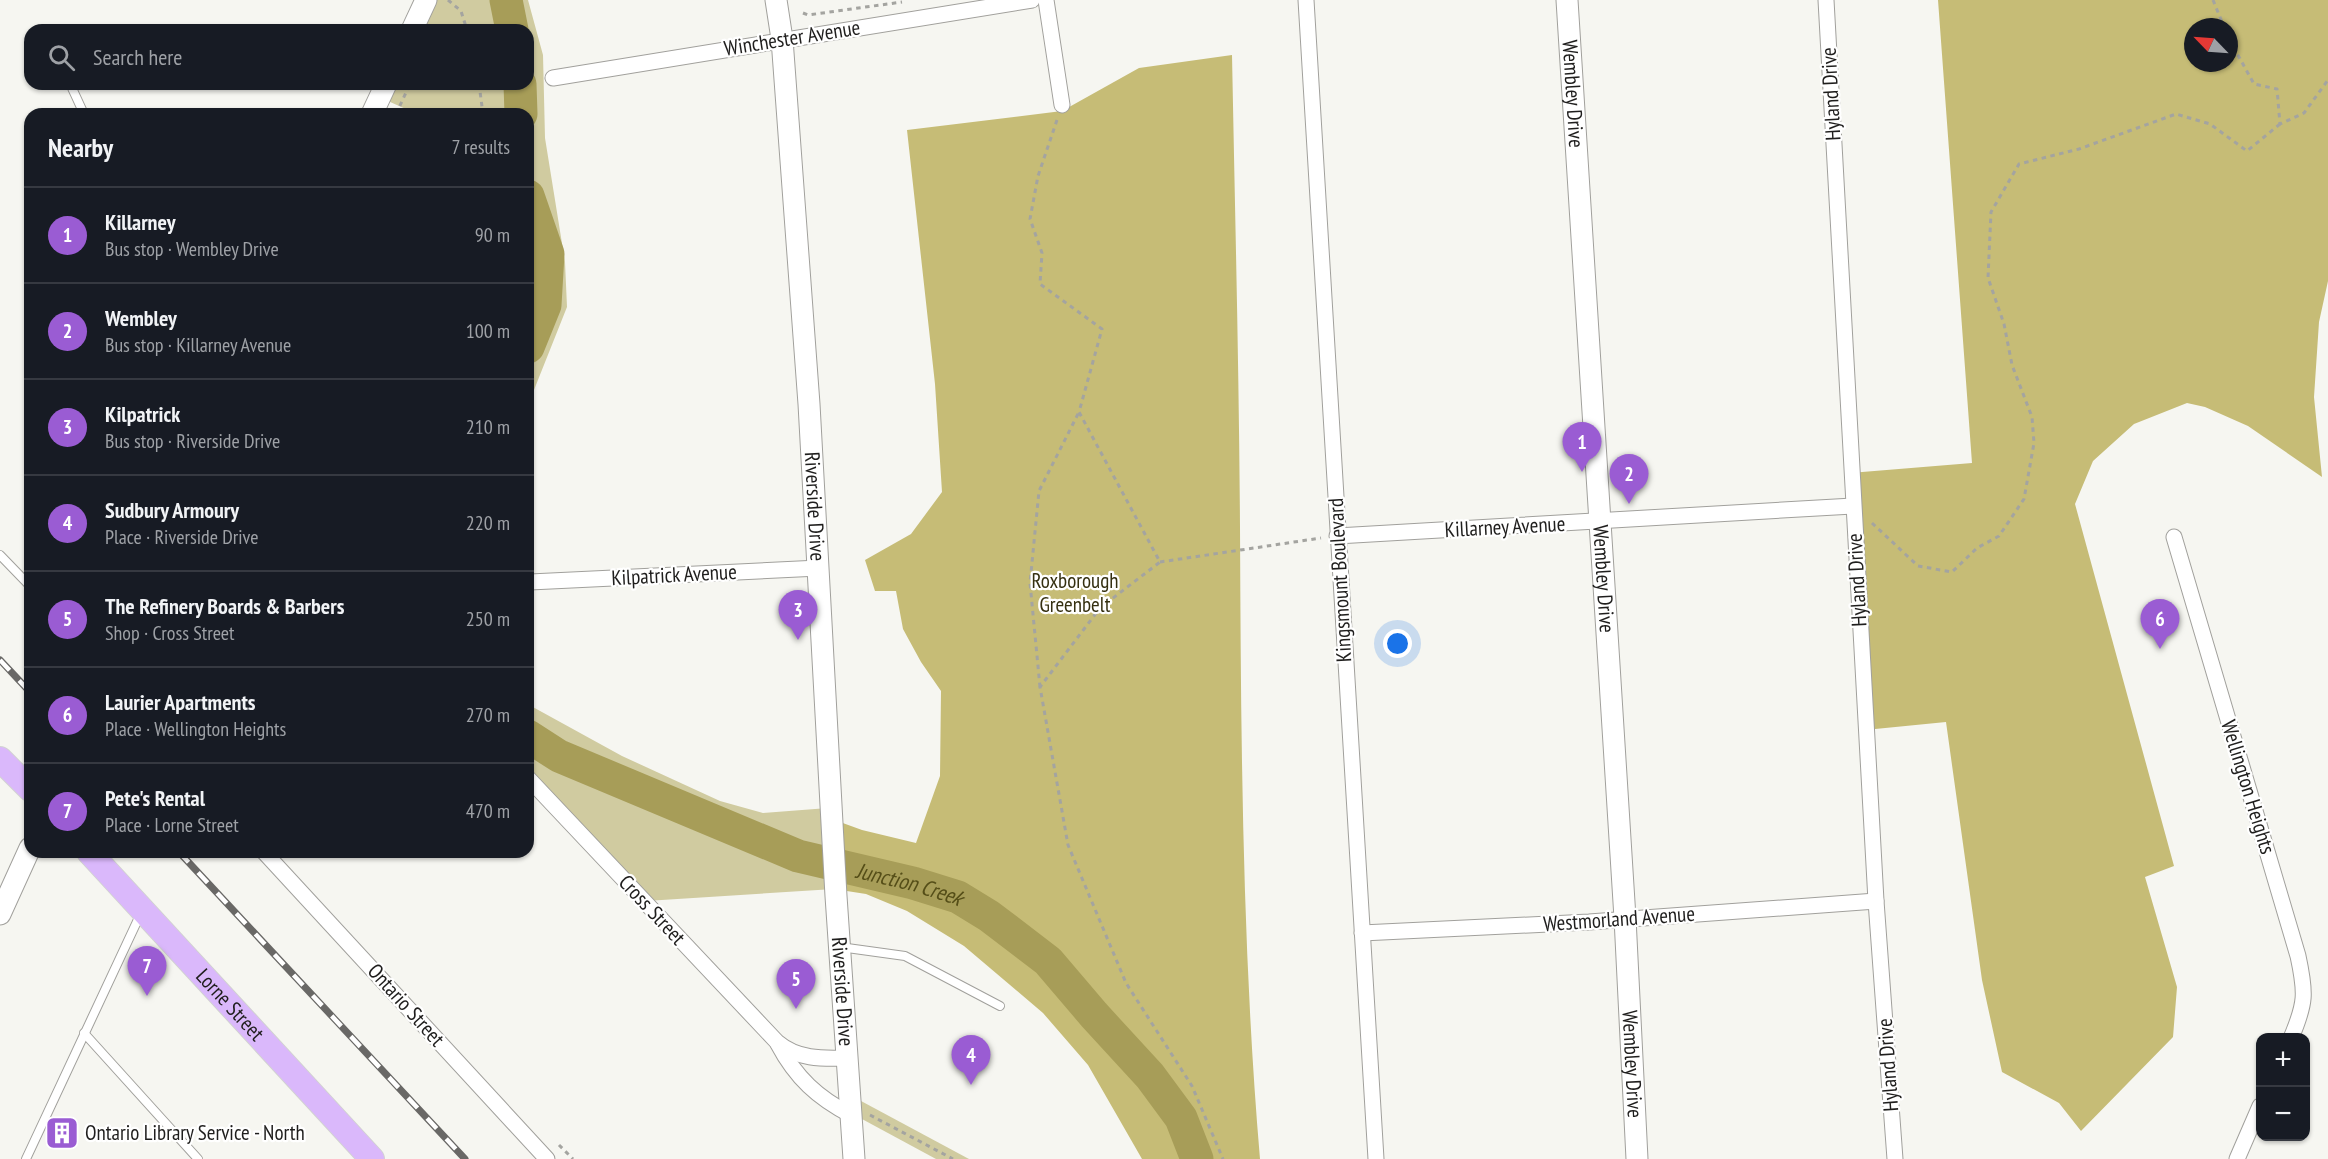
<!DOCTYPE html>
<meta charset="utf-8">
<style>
:root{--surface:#171b24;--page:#20242c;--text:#f1f3f6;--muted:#9ea1a6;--line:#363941;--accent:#9a5cd3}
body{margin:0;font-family:"PT Sans Narrow",sans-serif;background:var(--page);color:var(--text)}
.controls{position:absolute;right:18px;bottom:18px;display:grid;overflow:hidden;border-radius:12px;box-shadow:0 2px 4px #0004}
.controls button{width:54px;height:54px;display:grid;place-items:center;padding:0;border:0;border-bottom:2px solid var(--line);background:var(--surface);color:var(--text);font:30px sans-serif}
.compass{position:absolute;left:2184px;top:18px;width:54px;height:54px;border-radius:50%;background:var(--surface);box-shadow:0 2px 4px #0004;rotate:295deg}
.you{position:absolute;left:1398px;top:644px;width:21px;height:21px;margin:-15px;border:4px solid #fff;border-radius:50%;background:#1a73e8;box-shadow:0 0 0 9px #1a73e833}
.badge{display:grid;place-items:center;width:39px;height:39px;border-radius:50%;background:var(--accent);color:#fff;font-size:20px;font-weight:700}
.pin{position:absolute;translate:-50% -50px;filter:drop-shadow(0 2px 3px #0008)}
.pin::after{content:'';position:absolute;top:32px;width:21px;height:18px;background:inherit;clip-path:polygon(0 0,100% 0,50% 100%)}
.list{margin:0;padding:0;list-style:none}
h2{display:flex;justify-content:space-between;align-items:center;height:78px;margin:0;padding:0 24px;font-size:26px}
h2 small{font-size:20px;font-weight:400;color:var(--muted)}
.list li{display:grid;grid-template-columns:39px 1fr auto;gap:18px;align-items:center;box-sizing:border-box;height:96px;padding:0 24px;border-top:2px solid var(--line)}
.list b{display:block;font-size:22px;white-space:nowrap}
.list p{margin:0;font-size:20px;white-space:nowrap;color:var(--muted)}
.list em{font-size:20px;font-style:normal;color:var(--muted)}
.icon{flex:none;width:33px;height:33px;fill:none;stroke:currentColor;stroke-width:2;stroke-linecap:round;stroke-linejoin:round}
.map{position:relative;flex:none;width:2328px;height:1159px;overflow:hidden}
.search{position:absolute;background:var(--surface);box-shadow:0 2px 4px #0004;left:24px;top:24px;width:510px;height:66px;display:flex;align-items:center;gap:15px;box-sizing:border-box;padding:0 21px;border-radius:18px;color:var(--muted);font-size:22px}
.panel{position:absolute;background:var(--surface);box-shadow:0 2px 4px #0004;left:24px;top:108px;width:510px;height:750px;border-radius:18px}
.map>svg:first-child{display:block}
.green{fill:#d0cba0}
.forest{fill:#c6bc76;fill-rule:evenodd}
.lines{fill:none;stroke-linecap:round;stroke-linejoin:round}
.river{stroke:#a79d58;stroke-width:33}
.lane-casing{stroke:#a1a09c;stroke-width:10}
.street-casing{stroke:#a1a09c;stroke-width:17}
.secondary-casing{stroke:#a1a09c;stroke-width:23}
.primary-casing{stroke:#d2d2d2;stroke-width:26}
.path{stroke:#a4a4a0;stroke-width:3;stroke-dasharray:4.5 4.5;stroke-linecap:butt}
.lane{stroke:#fff;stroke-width:8}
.street{stroke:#fff;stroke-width:15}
.secondary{stroke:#fff;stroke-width:21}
.primary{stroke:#dab8fb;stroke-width:24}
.rail-casing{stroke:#696866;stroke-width:7}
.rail{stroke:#fff;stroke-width:4.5;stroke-dasharray:14;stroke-linecap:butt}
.labels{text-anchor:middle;stroke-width:4.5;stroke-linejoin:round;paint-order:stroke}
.street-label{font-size:21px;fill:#1f1e1d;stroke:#fff}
.park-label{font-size:21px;fill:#353011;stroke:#fff}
.poi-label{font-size:21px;fill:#1f1e1d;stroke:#fff;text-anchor:start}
.water-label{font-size:22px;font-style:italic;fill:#554e18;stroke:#fff}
</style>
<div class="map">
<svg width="2328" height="1159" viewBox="0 0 2328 1159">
<rect width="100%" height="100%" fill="#f6f6f1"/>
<g class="green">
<path d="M425,0h103l15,55 2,83 20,124 2,45 -39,98v-291h-111l-38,-17 6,-13h143v-54h-117z"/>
<path d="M528,700l3,6 91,50 98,45 43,12 65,-5 6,81 -188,12 -118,-125z"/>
<path d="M848,1094l121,65h-33l-87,-47z"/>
</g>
<g class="forest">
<path d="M1938,0h390v281l-9,41 -5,75 8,80 -74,-51 -43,-19 -18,-4 -53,21 -41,37 -18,43 99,362 -29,11 32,110 -4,50 -92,94 -22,-28 -57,-31 -20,-92 -36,-258 -81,8 -15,-257 122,-10zM2193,27h36v36h-36z"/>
<path d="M1232,55c3,157 7,314 8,472 1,210 2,422 20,632h-118l-54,-94 -45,-52 -79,-67 -57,-35 -41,-17 -32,-5 -5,-71 33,12 54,13 24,-67 1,-85 -20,-29 -18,-33 -7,-38h-21l-10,-31 46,-26 31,-42 -7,-108 -28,-254 155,-19 77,-43z"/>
</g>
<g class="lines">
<g class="river">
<path d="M506,0l6,30"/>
<path d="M520,84l1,30"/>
<path d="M528,196l20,58 -3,51 -17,42"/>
<path id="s1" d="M528,736l31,20 239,100 115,27 45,14 31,19 59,45 46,54 56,61 31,42 16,41"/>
</g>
<defs>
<g id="lane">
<path d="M72,88l12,26"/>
<path d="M0,555l30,31"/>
<path d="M840,947l65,9 95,50"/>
<path d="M84,1033l114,126"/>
<path d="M26,1159l115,-246"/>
</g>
<g id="street">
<path d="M1046,0l16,105"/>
<path d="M1306,0l70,1159"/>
<path d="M1826,0l50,901 19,258"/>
<path d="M553,78l479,-78"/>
<path d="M1337,536l516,-30"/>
<path d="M2174,537l124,419c8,37 8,47 -7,82"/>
<path d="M530,582l289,-14"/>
<path d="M528,778l249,264c20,17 44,17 70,16"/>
<path d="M264,852l283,307"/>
<path d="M1362,933l227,-11 287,-21"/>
<path d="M778,1044c18,34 40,54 73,71"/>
<path d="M2237,1159l23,-53"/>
</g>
<g id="secondary">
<path id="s2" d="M776,0l6,39 27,365 27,492 18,263"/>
<path id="s3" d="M1567,0l58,918 12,241"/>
<path d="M412,30l14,-30"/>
<path d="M372,114l14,-30"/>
<path d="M0,914l30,-66"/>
</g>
<g id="primary">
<path d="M0,759l30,30"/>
<path id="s4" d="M89,852l283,307"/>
</g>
</defs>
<use href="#lane" class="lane-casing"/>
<use href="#street" class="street-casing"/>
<use href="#secondary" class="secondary-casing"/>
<use href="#primary" class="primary-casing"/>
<g class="path">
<path d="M448,0l13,11 6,19"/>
<path d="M2213,0l11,27"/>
<path d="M803,13l5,2 94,-13"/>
<path d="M2229,39l25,45 23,5 3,35 24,-11 24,-33"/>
<path d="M479,84l4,30"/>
<path d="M396,114l14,-30"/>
<path d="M1057,120l-19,56 -8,43 12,34 -2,31 62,45 -23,83 81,150 -60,46 -60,79 28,158 58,138 66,103 31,73"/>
<path d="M1872,523l46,43 34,6 25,-24 22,-12 25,-37 10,-56 -2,-26 -20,-52 -8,-41 -16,-46 3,-66 28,-48 60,-15 97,-35 34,10 37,27 33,-27"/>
<path d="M1160,562l161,-24"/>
<path d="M1040,687l-10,-104 9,-92 40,-79"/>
<path d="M870,1115l83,44"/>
<path d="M559,1145l14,14"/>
</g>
<use href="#lane" class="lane"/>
<use href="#street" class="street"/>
<use href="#secondary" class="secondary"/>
<use href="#primary" class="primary"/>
<defs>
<g id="rail">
<path d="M0,660l30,32"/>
<path d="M179,852l286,307"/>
</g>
</defs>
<use href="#rail" class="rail-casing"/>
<use href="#rail" class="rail"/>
</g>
<defs>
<symbol id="building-square" viewBox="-11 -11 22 22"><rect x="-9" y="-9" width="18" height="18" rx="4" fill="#9a5cd3" stroke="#fff"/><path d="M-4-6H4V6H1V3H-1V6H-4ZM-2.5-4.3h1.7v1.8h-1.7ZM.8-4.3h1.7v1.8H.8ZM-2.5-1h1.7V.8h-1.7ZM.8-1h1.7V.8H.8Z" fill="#fff"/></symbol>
</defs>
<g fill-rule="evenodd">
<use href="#building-square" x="43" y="1114" width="38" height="38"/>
</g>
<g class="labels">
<g class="street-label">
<text transform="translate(792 38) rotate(-9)" y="7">Winchester Avenue</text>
<text dy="7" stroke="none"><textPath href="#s3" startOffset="94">Wembley Drive</textPath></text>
<text transform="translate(1831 94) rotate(-93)" y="7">Hyland Drive</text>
<text dy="7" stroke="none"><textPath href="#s2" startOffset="508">Riverside Drive</textPath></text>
<text transform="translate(1505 527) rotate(-3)" y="7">Killarney Avenue</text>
<text transform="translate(674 575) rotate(-3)" y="7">Kilpatrick Avenue</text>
<text dy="7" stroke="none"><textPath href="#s3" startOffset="580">Wembley Drive</textPath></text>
<text transform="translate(1340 580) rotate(-93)" y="7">Kingsmount Boulevard</text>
<text transform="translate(1857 580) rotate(-93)" y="7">Hyland Drive</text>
<text transform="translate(2248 787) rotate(73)" y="7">Wellington Heights</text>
<text transform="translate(652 910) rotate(47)" y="7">Cross Street</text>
<text transform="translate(1619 919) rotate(-4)" y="7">Westmorland Avenue</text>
<text dy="7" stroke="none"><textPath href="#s2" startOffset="994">Riverside Drive</textPath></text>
<text transform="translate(406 1005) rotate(48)" y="7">Ontario Street</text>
<text dy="7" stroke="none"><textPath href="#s4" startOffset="208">Lorne Street</textPath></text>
<text dy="7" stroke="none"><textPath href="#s3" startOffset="1066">Wembley Drive</textPath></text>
<text transform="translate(1888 1065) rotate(-94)" y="7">Hyland Drive</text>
</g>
<g class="park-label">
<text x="1075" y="588">Roxborough<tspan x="1075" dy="24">Greenbelt</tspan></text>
</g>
<g class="poi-label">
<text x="85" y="1140">Ontario Library Service - North</text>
</g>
<g class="water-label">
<text dy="8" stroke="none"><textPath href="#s1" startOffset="411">Junction Creek</textPath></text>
</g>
</g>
</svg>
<div class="controls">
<button>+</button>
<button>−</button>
</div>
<svg class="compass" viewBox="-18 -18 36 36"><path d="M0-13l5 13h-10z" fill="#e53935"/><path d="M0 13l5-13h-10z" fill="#9ea1a6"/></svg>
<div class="you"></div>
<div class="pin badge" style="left:1582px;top:472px">1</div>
<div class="pin badge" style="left:1629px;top:504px">2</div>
<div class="pin badge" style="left:798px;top:640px">3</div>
<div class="pin badge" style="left:971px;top:1085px">4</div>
<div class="pin badge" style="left:796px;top:1009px">5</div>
<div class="pin badge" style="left:2160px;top:649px">6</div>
<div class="pin badge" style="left:147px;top:996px">7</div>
<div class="search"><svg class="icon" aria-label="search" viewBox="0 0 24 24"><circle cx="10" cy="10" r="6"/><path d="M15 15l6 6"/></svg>Search here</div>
<section class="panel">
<h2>Nearby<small>7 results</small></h2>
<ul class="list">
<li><span class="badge">1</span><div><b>Killarney</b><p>Bus stop · Wembley Drive</p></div><em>90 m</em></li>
<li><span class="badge">2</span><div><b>Wembley</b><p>Bus stop · Killarney Avenue</p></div><em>100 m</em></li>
<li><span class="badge">3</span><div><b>Kilpatrick</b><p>Bus stop · Riverside Drive</p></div><em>210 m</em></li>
<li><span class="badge">4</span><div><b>Sudbury Armoury</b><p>Place · Riverside Drive</p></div><em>220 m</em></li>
<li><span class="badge">5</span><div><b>The Refinery Boards &amp; Barbers</b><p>Shop · Cross Street</p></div><em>250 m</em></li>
<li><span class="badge">6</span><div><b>Laurier Apartments</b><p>Place · Wellington Heights</p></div><em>270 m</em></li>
<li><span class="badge">7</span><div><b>Pete's Rental</b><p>Place · Lorne Street</p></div><em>470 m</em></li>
</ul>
</section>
</div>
